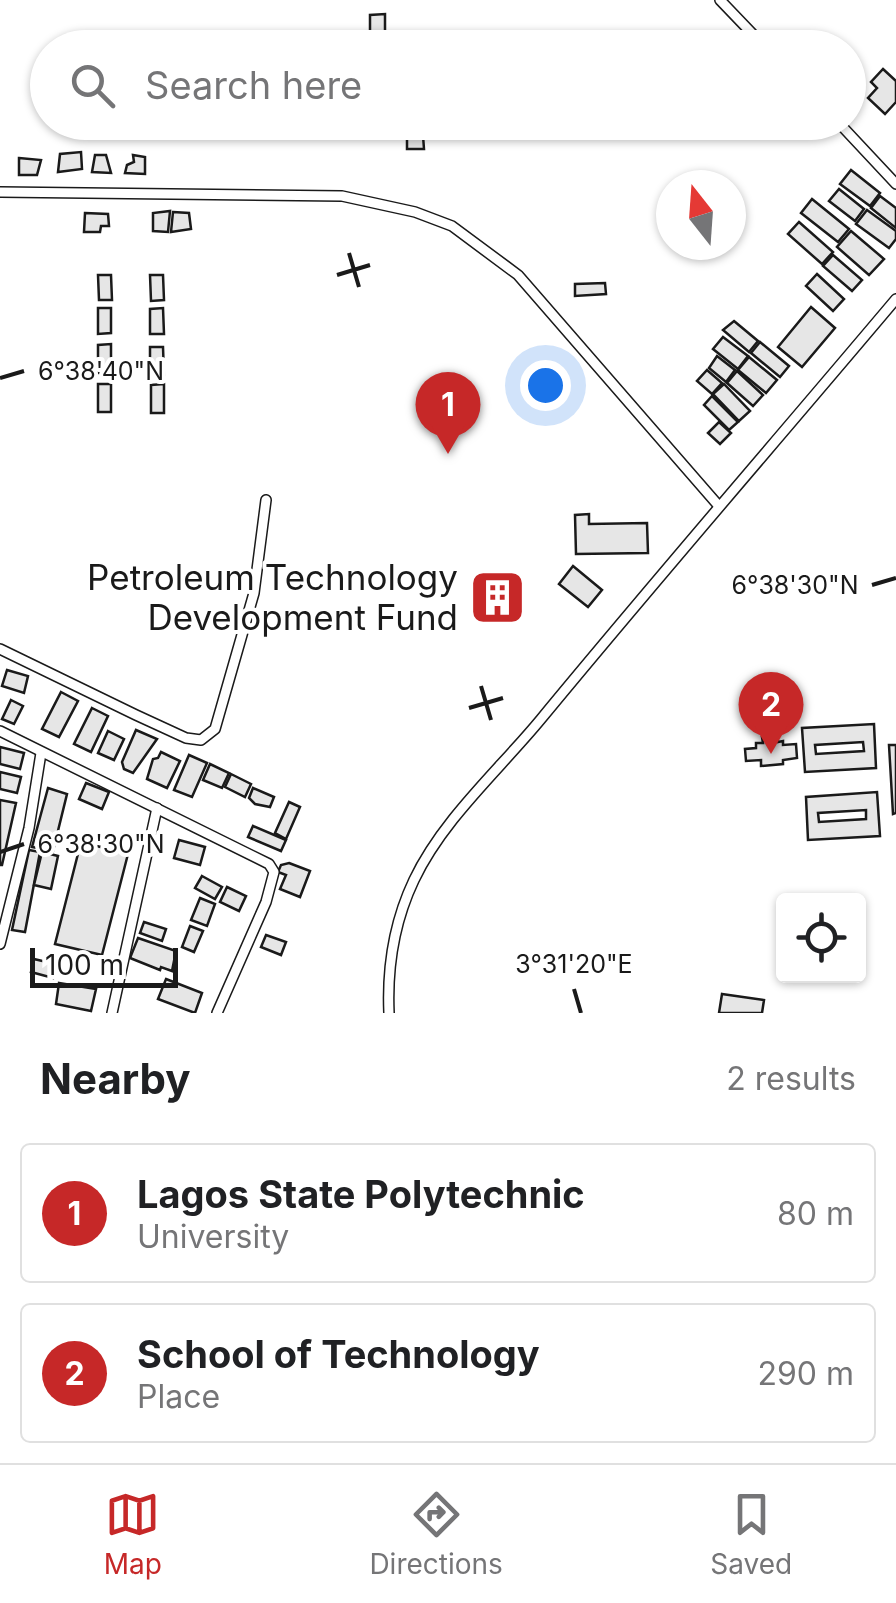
<!DOCTYPE html>
<meta charset="utf-8">
<style>
:root{--surface:#fff;--page:#f2f2f2;--text:#202124;--muted:#757577;--line:#e0e0e0;--accent:#c62828}
body{margin:0;font-family:Inter,sans-serif;background:var(--page);color:var(--text)}
.controls{position:absolute;right:30px;bottom:30px;display:grid;overflow:hidden;border-radius:10px;box-shadow:0 2px 8px #0004}
.controls button{width:90px;height:90px;display:grid;place-items:center;padding:0;border:0;border-bottom:2px solid var(--line);background:var(--surface);color:var(--text);font:50px sans-serif}
.compass{position:absolute;left:656px;top:170px;width:90px;height:90px;border-radius:50%;background:var(--surface);box-shadow:0 2px 8px #0004;rotate:343deg}
.scale{position:absolute;left:30px;bottom:25px;width:148px;box-sizing:border-box;padding-left:10px;border:5px solid #1a1a1a;border-top:0;font-size:28px;line-height:35px;white-space:nowrap;color:#1a1a1a;-webkit-text-stroke:8px #fff;paint-order:stroke}
.you{position:absolute;left:545px;top:385px;width:35px;height:35px;margin:-25px;border:8px solid #fff;border-radius:50%;background:#1a73e8;box-shadow:0 0 0 15px #1a73e833}
.badge{display:grid;place-items:center;width:65px;height:65px;border-radius:50%;background:var(--accent);color:#fff;font-size:32px;font-weight:700}
.pin{position:absolute;translate:-50% -82px;filter:drop-shadow(0 2px 5px #0008)}
.pin::after{content:'';position:absolute;top:52px;width:35px;height:30px;background:inherit;clip-path:polygon(0 0,100% 0,50% 100%)}
.list{margin:0;padding:0;list-style:none}
h2{display:flex;justify-content:space-between;align-items:center;height:130px;margin:0;padding:0 40px;font-size:42px}
h2 small{font-size:32px;font-weight:400;color:var(--muted)}
.list li{display:grid;grid-template-columns:65px 1fr auto;gap:30px;align-items:center;box-sizing:border-box;height:140px;margin:0 20px 20px;padding:0 20px;border:2px solid var(--line);border-radius:10px}
.list b{display:block;font-size:38px;white-space:nowrap}
.list p{margin:0;font-size:32px;white-space:nowrap;color:var(--muted)}
.list em{font-size:32px;font-style:normal;color:var(--muted)}
.icon{flex:none;width:55px;height:55px;fill:none;stroke:currentColor;stroke-width:2;stroke-linecap:round;stroke-linejoin:round}
.map{position:relative;flex:none;width:896px;height:1013px;overflow:hidden}
.search{position:absolute;background:var(--surface);box-shadow:0 2px 8px #0004;left:30px;right:30px;top:30px;height:110px;display:flex;align-items:center;gap:25px;box-sizing:border-box;padding:0 35px;border-radius:55px;color:var(--muted);font-size:38px}
.sheet{height:450px;background:var(--surface)}
nav{display:flex;justify-content:space-around;align-items:center;box-sizing:border-box;height:140px;border-top:2px solid var(--line);background:var(--surface);font-size:28px;color:var(--muted)}
nav a{display:grid;justify-items:center;gap:5px}
nav .on{color:var(--accent)}
.map>svg:first-child{display:block}
.building{fill:#e6e6e6;stroke:#1a1a1a;stroke-width:2.5;fill-rule:evenodd}
.lines{fill:none;stroke-linecap:round;stroke-linejoin:round}
.street-casing{stroke:#1a1a1a;stroke-width:12}
.street{stroke:#fff;stroke-width:9}
.ticks{fill:none;stroke:#1a1a1a;stroke-width:4}
.labels{text-anchor:middle;stroke-width:8;stroke-linejoin:round;paint-order:stroke}
.poi-label{font-size:35px;fill:#1a1a1a;stroke:#fff;text-anchor:end}
.ticks-label{font-size:25px;text-anchor:middle;fill:#1a1a1a;stroke:#fff;stroke-width:8;stroke-linejoin:round;paint-order:stroke}
</style>
<div class="map">
<svg width="896" height="1013" viewBox="0 0 896 1013">
<rect width="100%" height="100%" fill="#fff"/>
<g class="building">
<path d="M385,14v34h-15v-33z"/>
<path d="M883,69l13,12v21l-11,12 -17,-16 9,-10 -6,-6z"/>
<path d="M407,122h15l2,27h-17z"/>
<path d="M81,152l1,17 -24,3 2,-18z"/>
<path d="M95,155h11l5,18 -19,-1z"/>
<path d="M133,155l12,2v17l-20,-1 2,-8 7,-3z"/>
<path d="M19,158l22,2 -4,15h-18z"/>
<path d="M851,170l29,23 -10,13 -30,-22z"/>
<path d="M839,189l25,20 -9,12 -26,-20z"/>
<path d="M880,196l16,12v20l-25,-20z"/>
<path d="M812,199l37,30 -11,13 -37,-29z"/>
<path d="M867,210l29,21v8l-7,9 -33,-24z"/>
<path d="M170,211l-2,21 -15,-1v-18z"/>
<path d="M173,212l16,1 2,16 -20,3z"/>
<path d="M85,213l23,1 1,12h-8l-1,6h-16z"/>
<path d="M799,222l34,30 -11,12 -34,-30z"/>
<path d="M851,231l33,28 -15,16 -32,-28z"/>
<path d="M833,255l29,25 -10,11 -29,-25z"/>
<path d="M817,274l27,25 -11,12 -27,-25z"/>
<path d="M98,275h13l1,25h-13z"/>
<path d="M150,275h13l1,25 -13,1z"/>
<path d="M605,283l1,11 -31,2v-12z"/>
<path d="M811,307l24,21 -33,39 -24,-20z"/>
<path d="M98,308h13v25l-13,1z"/>
<path d="M163,308l1,26h-14v-25z"/>
<path d="M734,321l24,20 -9,11 -26,-22z"/>
<path d="M723,337l25,19 -10,13 -25,-20z"/>
<path d="M760,342l29,24 -9,11 -29,-24z"/>
<path d="M111,344v29h-13v-28z"/>
<path d="M150,347h13l1,28 -14,1z"/>
<path d="M717,356l18,14 -9,12 -17,-14z"/>
<path d="M749,357l28,23 -11,13 -28,-23z"/>
<path d="M707,370l15,13 -10,11 -15,-13z"/>
<path d="M737,371l26,24 -10,11 -26,-23z"/>
<rect x="98" y="384" width="13" height="28"/>
<path d="M164,384v29h-13v-28z"/>
<path d="M724,384l26,27 -11,10 -26,-27z"/>
<path d="M712,396l26,26 -9,8 -25,-25z"/>
<path d="M719,422l12,11 -11,11 -12,-11z"/>
<path d="M589,514v10l58,-1 1,30 -72,1 -1,-39z"/>
<path d="M573,566l29,24 -14,17 -29,-23z"/>
<path d="M495,575l24,18 -20,27 -25,-18z"/>
<path d="M7,670l21,6 -4,17 -22,-7z"/>
<path d="M61,692l17,9 -19,36 -17,-8z"/>
<path d="M11,700l12,6 -9,18 -12,-5z"/>
<path d="M92,708l16,8 -17,36 -17,-8z"/>
<path d="M874,724l2,44 -71,4 -3,-44zM863,742l1,9 -48,3 -1,-9z"/>
<path d="M136,730l21,9 -24,34 -9,-4 -2,-7z"/>
<path d="M108,731l16,8 -10,21 -16,-7z"/>
<path d="M777,735l1,7 5,-1v4l13,-1 1,14 -14,2v4l-22,2v-6l-15,1 -1,-12 11,-1v-5h7l-1,-6z"/>
<path d="M889,745h7v68l-3,1z"/>
<path d="M0,747l24,6 -4,16 -20,-5z"/>
<path d="M161,752l19,9 -13,27 -20,-9 6,-20 5,-1z"/>
<path d="M189,755l18,8 -15,34 -18,-7z"/>
<path d="M210,764l19,9 -7,15 -19,-8z"/>
<path d="M0,772l21,5 -4,16 -17,-4z"/>
<path d="M231,774l20,10 -6,13 -20,-10z"/>
<path d="M86,783l23,9 -7,17 -23,-10z"/>
<path d="M48,788l19,6 -14,57 -21,-4z"/>
<path d="M253,788l21,9 -4,10 -15,-3 -6,-6z"/>
<path d="M877,792l3,44 -72,4 -2,-43zM866,810v9l-47,3 -1,-9z"/>
<path d="M0,800l16,3 -14,62h-2z"/>
<path d="M289,802l11,5 -14,32 -11,-6z"/>
<path d="M253,826l33,14 -5,11 -33,-14z"/>
<path d="M179,840l26,7 -5,18 -26,-7z"/>
<path d="M81,842l47,12 -26,101 -47,-11z"/>
<path d="M29,850l11,2 -15,80 -13,-2z"/>
<path d="M42,852l16,4 -7,33 -17,-4z"/>
<path d="M289,863l21,8 -10,26 -20,-8 6,-14 -8,-3 3,-7z"/>
<path d="M202,876l20,11 -7,12 -20,-11z"/>
<path d="M227,887l19,9 -7,15 -19,-9z"/>
<path d="M200,898l15,6 -8,22 -16,-6z"/>
<path d="M144,922l22,7 -4,12 -22,-8z"/>
<path d="M190,926l13,5 -9,21 -12,-5z"/>
<path d="M266,935l20,7 -5,13 -20,-8z"/>
<path d="M138,938l38,13 -4,20 -11,-4 -1,3 -30,-12z"/>
<path d="M34,959l21,5 -2,14 -22,-6z"/>
<path d="M166,979l36,14 -7,20 -37,-14z"/>
<path d="M59,983l37,6 -5,22 -35,-7z"/>
<path d="M722,994l42,6 -2,13h-43z"/>
</g>
<g class="lines">
<defs>
<g id="street">
<path d="M720,0l46,48"/>
<path d="M838,122l58,62"/>
<path d="M0,192l342,4 73,16 37,14 66,49 200,230"/>
<path d="M0,649l136,66 50,23 15,2 14,-11 39,-136 12,-93"/>
<path d="M0,731l269,133 5,8 -8,30 -49,111"/>
<path d="M0,944l29,-116 12,-75"/>
<path d="M112,1013l45,-205"/>
<path d="M389,1013c-2,-46 5,-91 25,-133 29,-61 85,-110 127,-161 117,-142 237,-280 355,-420"/>
</g>
</defs>
<use href="#street" class="street-casing"/>
<use href="#street" class="street"/>
</g>
<path class="ticks" d="M349,253l10,34M337,275l33,-10M0,378l24,-7M872,585l24,-7M481,686l10,34M469,708l34,-10M0,852l24,-8M574,989l7,24"/>
<defs>
<symbol id="building-square" viewBox="-11 -11 22 22"><rect x="-9" y="-9" width="18" height="18" rx="4" fill="#c62828" stroke="#fff"/><path d="M-4-6H4V6H1V3H-1V6H-4ZM-2.5-4.3h1.7v1.8h-1.7ZM.8-4.3h1.7v1.8H.8ZM-2.5-1h1.7V.8h-1.7ZM.8-1h1.7V.8H.8Z" fill="#fff"/></symbol>
</defs>
<g fill-rule="evenodd">
<use href="#building-square" x="466" y="566" width="63" height="63"/>
</g>
<g class="labels">
<g class="poi-label">
<text x="458" y="590">Petroleum Technology<tspan x="458" dy="40">Development Fund</tspan></text>
</g>
</g>
<g class="ticks-label">
<text x="101" y="380">6°38'40"N</text>
<text x="795" y="594">6°38'30"N</text>
<text x="101" y="853">6°38'30"N</text>
<text x="574" y="973">3°31'20"E</text>
</g>
</svg>
<div class="controls">
<button><svg class="icon" aria-label="locate" viewBox="0 0 24 24"><circle cx="12" cy="12" r="6"/><path d="M12 2v4M12 18v4M2 12h4M18 12h4"/></svg></button>
</div>
<svg class="compass" viewBox="-18 -18 36 36"><path d="M0-13l5 13h-10z" fill="#e53935"/><path d="M0 13l5-13h-10z" fill="#757577"/></svg>
<div class="scale">100 m</div>
<div class="you"></div>
<div class="pin badge" style="left:448px;top:454px">1</div>
<div class="pin badge" style="left:771px;top:754px">2</div>
<div class="search"><svg class="icon" aria-label="search" viewBox="0 0 24 24"><circle cx="10" cy="10" r="6"/><path d="M15 15l6 6"/></svg>Search here</div>
</div>
<section class="sheet">
<h2>Nearby<small>2 results</small></h2>
<ul class="list">
<li><span class="badge">1</span><div><b>Lagos State Polytechnic</b><p>University</p></div><em>80 m</em></li>
<li><span class="badge">2</span><div><b>School of Technology</b><p>Place</p></div><em>290 m</em></li>
</ul>
</section>
<nav>
<a class="on"><svg class="icon" aria-label="map" viewBox="0 0 24 24"><path d="M3 6l6-2 6 2 6-2v14l-6 2-6-2-6 2zM9 4v14M15 6v14"/></svg>Map</a>
<a><svg class="icon" aria-label="directions" viewBox="0 0 24 24"><path d="M12 3l9 9-9 9-9-9zM9 14v-3h6M13 9l2 2-2 2"/></svg>Directions</a>
<a><svg class="icon" aria-label="saved" viewBox="0 0 24 24"><path d="M7 4h10v16l-5-4-5 4z"/></svg>Saved</a>
</nav>
